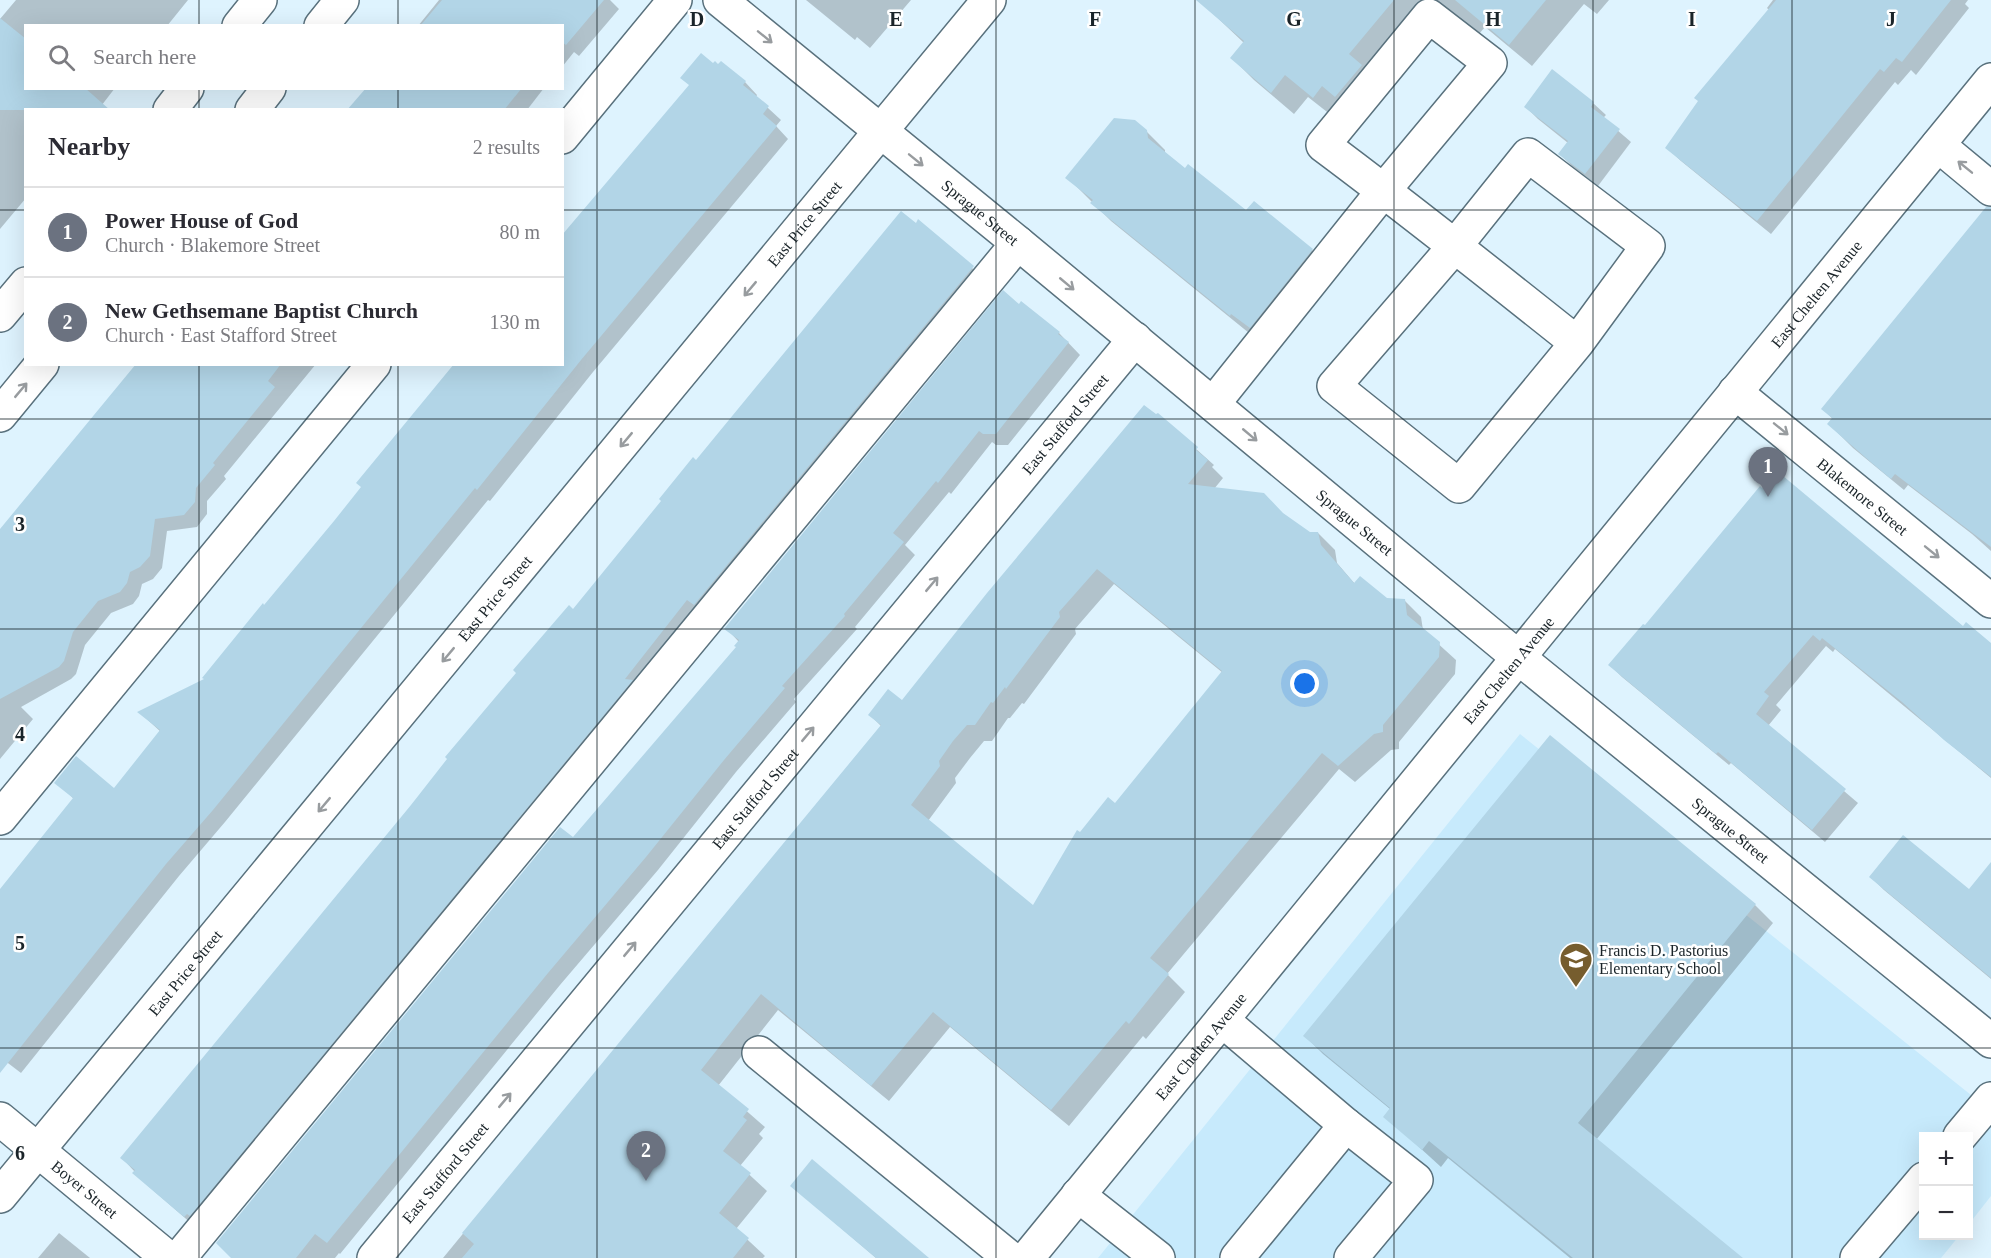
<!DOCTYPE html>
<meta charset="utf-8">
<style>
:root{--surface:#fff;--page:#f7f7f7;--text:#2b2b33;--muted:#7c7c81;--line:#e1e1e2;--accent:#b45309}
body{margin:0;font-family:Georgia,serif;background:var(--page);color:var(--text)}
.controls{position:absolute;right:18px;bottom:18px;display:grid;overflow:hidden;border-radius:0px;box-shadow:0 6px 24px #0002}
.controls button{width:54px;height:54px;display:grid;place-items:center;padding:0;border:0;border-bottom:2px solid var(--line);background:var(--surface);color:var(--text);font:30px sans-serif}
.you{position:absolute;left:1305px;top:684px;width:21px;height:21px;margin:-15px;border:4px solid #fff;border-radius:50%;background:#1a73e8;box-shadow:0 0 0 9px #1a73e833}
.badge{display:grid;place-items:center;width:39px;height:39px;border-radius:50%;background:var(--accent);color:#fff;font-size:20px;font-weight:700}
.pin{position:absolute;translate:-50% -50px;filter:drop-shadow(0 2px 3px #0008)}
.pin::after{content:'';position:absolute;top:32px;width:21px;height:18px;background:inherit;clip-path:polygon(0 0,100% 0,50% 100%)}
.list{margin:0;padding:0;list-style:none}
h2{display:flex;justify-content:space-between;align-items:center;height:78px;margin:0;padding:0 24px;font-size:26px}
h2 small{font-size:20px;font-weight:400;color:var(--muted)}
.list li{display:grid;grid-template-columns:39px 1fr auto;gap:18px;align-items:center;box-sizing:border-box;height:90px;padding:0 24px;border-top:2px solid var(--line)}
.list b{display:block;font-size:22px;white-space:nowrap}
.list p{margin:0;font-size:20px;white-space:nowrap;color:var(--muted)}
.list em{font-size:20px;font-style:normal;color:var(--muted)}
.icon{flex:none;width:33px;height:33px;fill:none;stroke:currentColor;stroke-width:2;stroke-linecap:round;stroke-linejoin:round}
.map{position:relative;flex:none;width:1991px;height:1258px;overflow:hidden}
.search{position:absolute;background:var(--surface);box-shadow:0 6px 24px #0002;left:24px;top:24px;width:540px;height:66px;display:flex;align-items:center;gap:15px;box-sizing:border-box;padding:0 21px;border-radius:0px;color:var(--muted);font-size:22px}
.panel{position:absolute;background:var(--surface);box-shadow:0 6px 24px #0002;left:24px;top:108px;width:540px;height:258px;border-radius:0px}
.map>svg:first-child{display:block}
.built{fill:#c7eafc}
.shadow{fill:#0003;fill-rule:evenodd}
.building{fill:#b2d5e7;fill-rule:evenodd}
.lines{fill:none;stroke-linecap:round;stroke-linejoin:round}
.minor-casing{stroke:#59717d;stroke-width:36}
.minor{stroke:#fff;stroke-width:33}
.oneway{stroke:#989c9f}
.grid{fill:none;stroke:#1a2429;stroke-width:1.5;stroke-opacity:0.55}
.labels{text-anchor:middle;stroke-width:5;stroke-linejoin:round;paint-order:stroke}
.street-label{font-size:16px;fill:#1a2429;stroke:#fff}
.poi-label{font-size:16px;fill:#1a2429;stroke:#fff;text-anchor:start}
.grid-label{font-size:20px;text-anchor:middle;font-weight:bold;fill:#1a2429;stroke:#fff;stroke-width:5;stroke-linejoin:round;paint-order:stroke}
</style>
<div class="map">
<svg width="1991" height="1258" viewBox="0 0 1991 1258">
<rect width="100%" height="100%" fill="#def3fe"/>
<path class="built" d="M1520,734l471,377v85l-22,28 -1,-88h-44v100h35l-18,22h-843z"/>
<g class="shadow">
<path d="M16,0h172l-21,26h-141v62h89l-17,22h-72v88l-26,31v-210z"/>
<path d="M439,0h171l9,9 -40,47 -5,-4 -12,15v-41h-144z"/>
<path d="M806,0h105l-41,48 -13,-11 -2,3z"/>
<path d="M1210,0h399l-12,14 -13,-10 -52,62 -47,-39 -6,7 -35,-13 -108,98 -28,-22 -14,17 -40,-34 -22,-22 12,-15 -39,-37z"/>
<path d="M1773,0h195l-3,4 4,4 -53,67 -5,-5 -13,15 -3,-3 -124,152 -90,-73 -14,-13 102,-138 -2,-2z"/>
<path d="M721,63l24,19 12,13 -1,2 25,23 -5,6 12,13 -195,233 -103,129 -2,-1 -263,322 -46,54 -158,197 -21,-16v-165l74,-93 -18,-17 59,8 46,-58 -21,-19 66,-33 59,-73 297,-243 151,-299 6,1z"/>
<path d="M368,88h176l-17,22h-178z"/>
<path d="M1593,103l13,12 -3,3 28,24 -33,44 -26,-20 -12,-12 8,-11 -30,-24 -12,-12z"/>
<path d="M1146,131l19,19v4l20,16 61,42 66,38 18,18 -62,77 -18,-15 -1,3 -138,-112 -43,-43z"/>
<path d="M918,222l68,58 -786,951 -53,-46 -25,-27 574,-696z"/>
<path d="M1991,238v313l-19,-17 -64,-49 -4,5 -51,-42 -24,-24 4,-5 -10,-10z"/>
<path d="M1019,306l40,27 21,22 -72,90h-12l-4,-3 -41,52 -2,-2 -44,53 10,10 -60,72 2,2 -63,70 2,3 -60,70 -78,98 -98,115 -220,269 -1,-1 -4,5h-103l341,-419 165,-192 1,-5 -13,-14z"/>
<path d="M138,364h178l-92,112 2,3 -19,22v13l-10,13 -30,4 -5,37 -9,11 -11,5 -3,12 -6,8 -22,9 -26,32 -9,29 -5,5 -50,28 12,12 -33,40v-226z"/>
<path d="M1158,415l56,50 -2,2 11,11 -9,11 68,25 28,20 8,-1 17,17 2,13 18,21 31,16h18l17,17 2,13 33,30 -1,14 -56,68v7l-8,1 -36,32 -16,-13 -172,205 18,18 -39,47 -3,-3 -74,90 -119,-99 -61,74 -111,-91 -60,76 47,41 -6,7 4,4 -23,28 27,25 -31,38 29,27 -2,2h-320l438,-532 -11,-11 32,-12zM1114,584l109,89 -108,132 -35,29 -47,73 -105,-86 28,-38 -1,-5 15,-20 14,-17h8l16,-23h2l12,-15 2,1 52,-70 -1,-5z"/>
<path d="M1883,562l108,87v129l-156,-129 -2,3 -7,-6 -50,59 5,5 -13,16 90,77 -33,39 -94,-79 -2,2 -107,-88 -12,-12z"/>
<path d="M1550,737l205,168 18,18 -177,217 141,118h-167l-122,-100 -7,9 -56,-51 5,-7 -67,-55 -18,-18z"/>
<path d="M1991,864v115l-107,-89 -13,-13 98,14z"/>
<path d="M792,1186l134,72h-50z"/>
<path d="M59,1233l31,25h-52z"/>
</g>
<g class="building">
<path d="M442,0h162l-38,45 -4,-3v-16h-142z"/>
<path d="M1196,0h198l-45,54 13,11 -27,32 -13,-11 -9,12 -28,-23 -14,18 -41,-35 14,-17z"/>
<path d="M1455,0h91l-37,45z"/>
<path d="M1776,0h175l-49,62 -6,-4 -12,14 -4,-3 -123,152 -92,-73 33,-47 -4,-3z"/>
<path d="M0,18l26,21v49h59l25,22h-110z"/>
<path d="M701,53l12,10 2,-2 3,3 3,-3 25,20 -3,4 26,21 -6,8 14,12 -196,234 -104,130 -2,-2 -262,322 -47,54 -166,209v-184l73,-91 -19,-15 22,-27 38,32 46,-58 -23,-18 67,-33 -2,-1 61,-75 1,2 70,-84 27,-34 -5,-4 98,-119h108v-129l127,-150 -9,-7z"/>
<path d="M1552,69l42,33 -3,5 29,22 -35,45 -27,-20 10,-13 -44,-34z"/>
<path d="M366,88h156l-18,22h-157z"/>
<path d="M1114,118l21,2 12,10 1,8 37,30 3,-4 58,46 8,-9 59,48 -63,79 -19,-14 -1,2 -140,-113 3,-3 -28,-22z"/>
<path d="M1986,207h5v340l-96,-73 -4,5 -18,-15 -46,-40 5,-6 -11,-9z"/>
<path d="M901,211l15,12 2,-4 56,47 -280,339 -7,-5 -62,79 8,1 -443,536 -3,-2 -3,3 -52,-44 3,-3 -15,-12 291,-353 36,-46 -2,-2 71,-84 -3,-3 56,-65 4,4 88,-108 -2,-2 34,-42 3,3 23,-28z"/>
<path d="M1003,290l16,14 2,-3 39,31 -2,2 11,8 -73,92h-13l-4,-3 -41,52 -2,-2 -43,52 11,9 -60,72 1,2 -63,70 3,2 -61,72 -78,97 -98,116 -221,270 -12,-9 -19,24h-65l-15,-15 344,-416 13,10 163,-190 -2,-1 5,-6 -15,-11z"/>
<path d="M136,364h145l-13,17 7,6 -62,76 2,2 -19,23 -1,14 -11,13 -29,4 -5,37 -10,11 -10,5 -3,11 -7,9 -22,9 -25,31 -9,29 -5,6 -59,32v-170z"/>
<path d="M1144,405l12,9 2,-1 40,34 -2,3 12,10 -20,24 76,9 19,20 27,19h8l3,13 33,38 6,-7 27,22 18,1 2,16 33,27 -1,15 -56,68v7l-9,2 -36,32 -16,-13 -172,205 19,16 -40,50 -3,-3 -75,89 -118,-98 -62,74 -110,-92 -60,76 48,39 -6,8 4,3 -24,31 28,22 -32,40 30,25 -16,20h-271l12,-14 -12,-11 419,-508 -13,-10 20,-26 14,11 85,-107zM1097,569l125,102 -107,132 -7,-6 -28,35 -3,-2 -44,75 -122,-100 29,-39 -1,-5 14,-20 14,-16h8l16,-23 2,1 12,-16 1,2 54,-72 -1,-5z"/>
<path d="M1777,471l186,155 3,-4 25,21v134l-47,-37 -42,-38 -80,-64 -2,3 -7,-6 -49,57 5,4 -13,18 90,75 -34,41 -94,-78 -2,2 -108,-89 35,-41 2,1 115,-139 2,2z"/>
<path d="M1550,735l206,169 -178,219 165,135h-170l-144,-117 -7,9 -39,-33 7,-9 -87,-72z"/>
<path d="M1903,835l66,54 22,-27v116l-122,-101z"/>
<path d="M812,1159l117,99h-53l-86,-72z"/>
</g>
<g class="lines">
<defs>
<g id="minor">
<path id="s1" d="M720,0l298,243 501,415 472,383"/>
<path d="M239,26l21,-26"/>
<path d="M321,26l21,-26"/>
<path d="M170,110l17,-22"/>
<path d="M252,110l17,-22"/>
<path d="M562,137l113,-137"/>
<path d="M1938,145l53,44"/>
<path d="M0,315l26,-31"/>
<path id="s2" d="M1735,392l256,209"/>
<path d="M1213,404l171,-214 106,-127 -61,-47 -106,129c86,64 170,131 254,198l-118,143 -125,-100 121,-140 73,-91 120,91 -71,97"/>
<path d="M0,415l42,-51"/>
<path d="M0,818l374,-454"/>
<path d="M1222,1020l124,105 -109,133"/>
<path d="M759,1053l251,205"/>
<path id="s3" d="M0,1119l168,139"/>
<path d="M1346,1125l70,55 -65,78"/>
<path d="M1960,1136l31,-37"/>
<path d="M1078,1195l80,63"/>
<path id="s4" d="M0,1196l989,-1196"/>
<path d="M179,1258l839,-1015"/>
<path id="s5" d="M374,1258l761,-919"/>
<path id="s6" d="M1027,1258l964,-1178"/>
<path d="M1857,1258l67,-79"/>
</g>
</defs>
<use href="#minor" class="minor-casing"/>
<use href="#minor" class="minor"/>
</g>
<defs><path id="oneway-shaft" d="M-6 0H5M1.5-3L5.5 0L1.5 3" fill="none" stroke-width="1.6" stroke-linecap="round" stroke-linejoin="round" transform="scale(1.5)"/></defs>
<g class="oneway">
<use href="#oneway-shaft" transform="translate(765 37) rotate(39)"/>
<use href="#oneway-shaft" transform="translate(916 160) rotate(39)"/>
<use href="#oneway-shaft" transform="translate(1965 167) rotate(-141)"/>
<use href="#oneway-shaft" transform="translate(1067 284) rotate(40)"/>
<use href="#oneway-shaft" transform="translate(750 289) rotate(130)"/>
<use href="#oneway-shaft" transform="translate(21 390) rotate(-50)"/>
<use href="#oneway-shaft" transform="translate(1781 429) rotate(39)"/>
<use href="#oneway-shaft" transform="translate(1250 435) rotate(40)"/>
<use href="#oneway-shaft" transform="translate(626 440) rotate(130)"/>
<use href="#oneway-shaft" transform="translate(1932 552) rotate(39)"/>
<use href="#oneway-shaft" transform="translate(932 584) rotate(-50)"/>
<use href="#oneway-shaft" transform="translate(448 655) rotate(130)"/>
<use href="#oneway-shaft" transform="translate(808 734) rotate(-50)"/>
<use href="#oneway-shaft" transform="translate(324 805) rotate(130)"/>
<use href="#oneway-shaft" transform="translate(630 949) rotate(-50)"/>
<use href="#oneway-shaft" transform="translate(505 1100) rotate(-50)"/>
</g>
<path class="grid" d="M199,0v26M398,0v26M597,0v1258M796,0v1258M996,0v1258M1195,0v1258M1394,0v1258M1593,0v1258M1792,0v1258M199,88v22M398,88v22M0,210h26M562,210h1429M199,364v894M398,364v894M0,419h1991M0,629h1991M0,839h1991M0,1048h1991"/>
<defs>
<symbol id="school-pin" viewBox="-11 -11 22 30"><path d="M0 17L-7.5 6A9.5 9.5 0 1 1 7.5 6Z" fill="#765d2e" stroke="#fff"/><path d="M0-5L7-2L0 1L-7-2ZM-4 1L0 2.5L4 1V4Q0 6-4 4Z" fill="#fff"/></symbol>
</defs>
<g fill-rule="evenodd">
<use href="#school-pin" x="1557" y="940" width="38" height="52"/>
</g>
<g class="labels">
<g class="street-label">
<text dy="6" stroke="none"><textPath href="#s1" startOffset="336">Sprague Street</textPath></text>
<text dy="6" stroke="none"><textPath href="#s4" startOffset="1262">East Price Street</textPath></text>
<text dy="6" stroke="none"><textPath href="#s6" startOffset="1246">East Chelten Avenue</textPath></text>
<text dy="6" stroke="none"><textPath href="#s5" startOffset="1083">East Stafford Street</textPath></text>
<text dy="6" stroke="none"><textPath href="#s2" startOffset="165">Blakemore Street</textPath></text>
<text dy="6" stroke="none"><textPath href="#s1" startOffset="822">Sprague Street</textPath></text>
<text dy="6" stroke="none"><textPath href="#s4" startOffset="776">East Price Street</textPath></text>
<text dy="6" stroke="none"><textPath href="#s6" startOffset="760">East Chelten Avenue</textPath></text>
<text dy="6" stroke="none"><textPath href="#s5" startOffset="597">East Stafford Street</textPath></text>
<text dy="6" stroke="none"><textPath href="#s1" startOffset="1308">Sprague Street</textPath></text>
<text dy="6" stroke="none"><textPath href="#s4" startOffset="290">East Price Street</textPath></text>
<text dy="6" stroke="none"><textPath href="#s6" startOffset="274">East Chelten Avenue</textPath></text>
<text dy="6" stroke="none"><textPath href="#s5" startOffset="111">East Stafford Street</textPath></text>
<text dy="6" stroke="none"><textPath href="#s3" startOffset="110">Boyer Street</textPath></text>
</g>
<g class="poi-label">
<text x="1599" y="956">Francis D. Pastorius<tspan x="1599" dy="18">Elementary School</tspan></text>
</g>
</g>
<g class="grid-label">
<text x="697" y="26">D</text>
<text x="896" y="26">E</text>
<text x="1095" y="26">F</text>
<text x="1294" y="26">G</text>
<text x="1493" y="26">H</text>
<text x="1692" y="26">I</text>
<text x="1891" y="26">J</text>
<text x="20" y="531">3</text>
<text x="20" y="741">4</text>
<text x="20" y="950">5</text>
<text x="20" y="1160">6</text>
</g>
</svg>
<div class="controls">
<button>+</button>
<button>−</button>
</div>
<div class="you"></div>
<div class="pin badge" style="left:1768px;top:497px;background:#6b7280">1</div>
<div class="pin badge" style="left:646px;top:1181px;background:#6b7280">2</div>
<div class="search"><svg class="icon" aria-label="search" viewBox="0 0 24 24"><circle cx="10" cy="10" r="6"/><path d="M15 15l6 6"/></svg>Search here</div>
<section class="panel">
<h2>Nearby<small>2 results</small></h2>
<ul class="list">
<li><span class="badge" style="background:#6b7280">1</span><div><b>Power House of God</b><p>Church · Blakemore Street</p></div><em>80 m</em></li>
<li><span class="badge" style="background:#6b7280">2</span><div><b>New Gethsemane Baptist Church</b><p>Church · East Stafford Street</p></div><em>130 m</em></li>
</ul>
</section>
</div>
